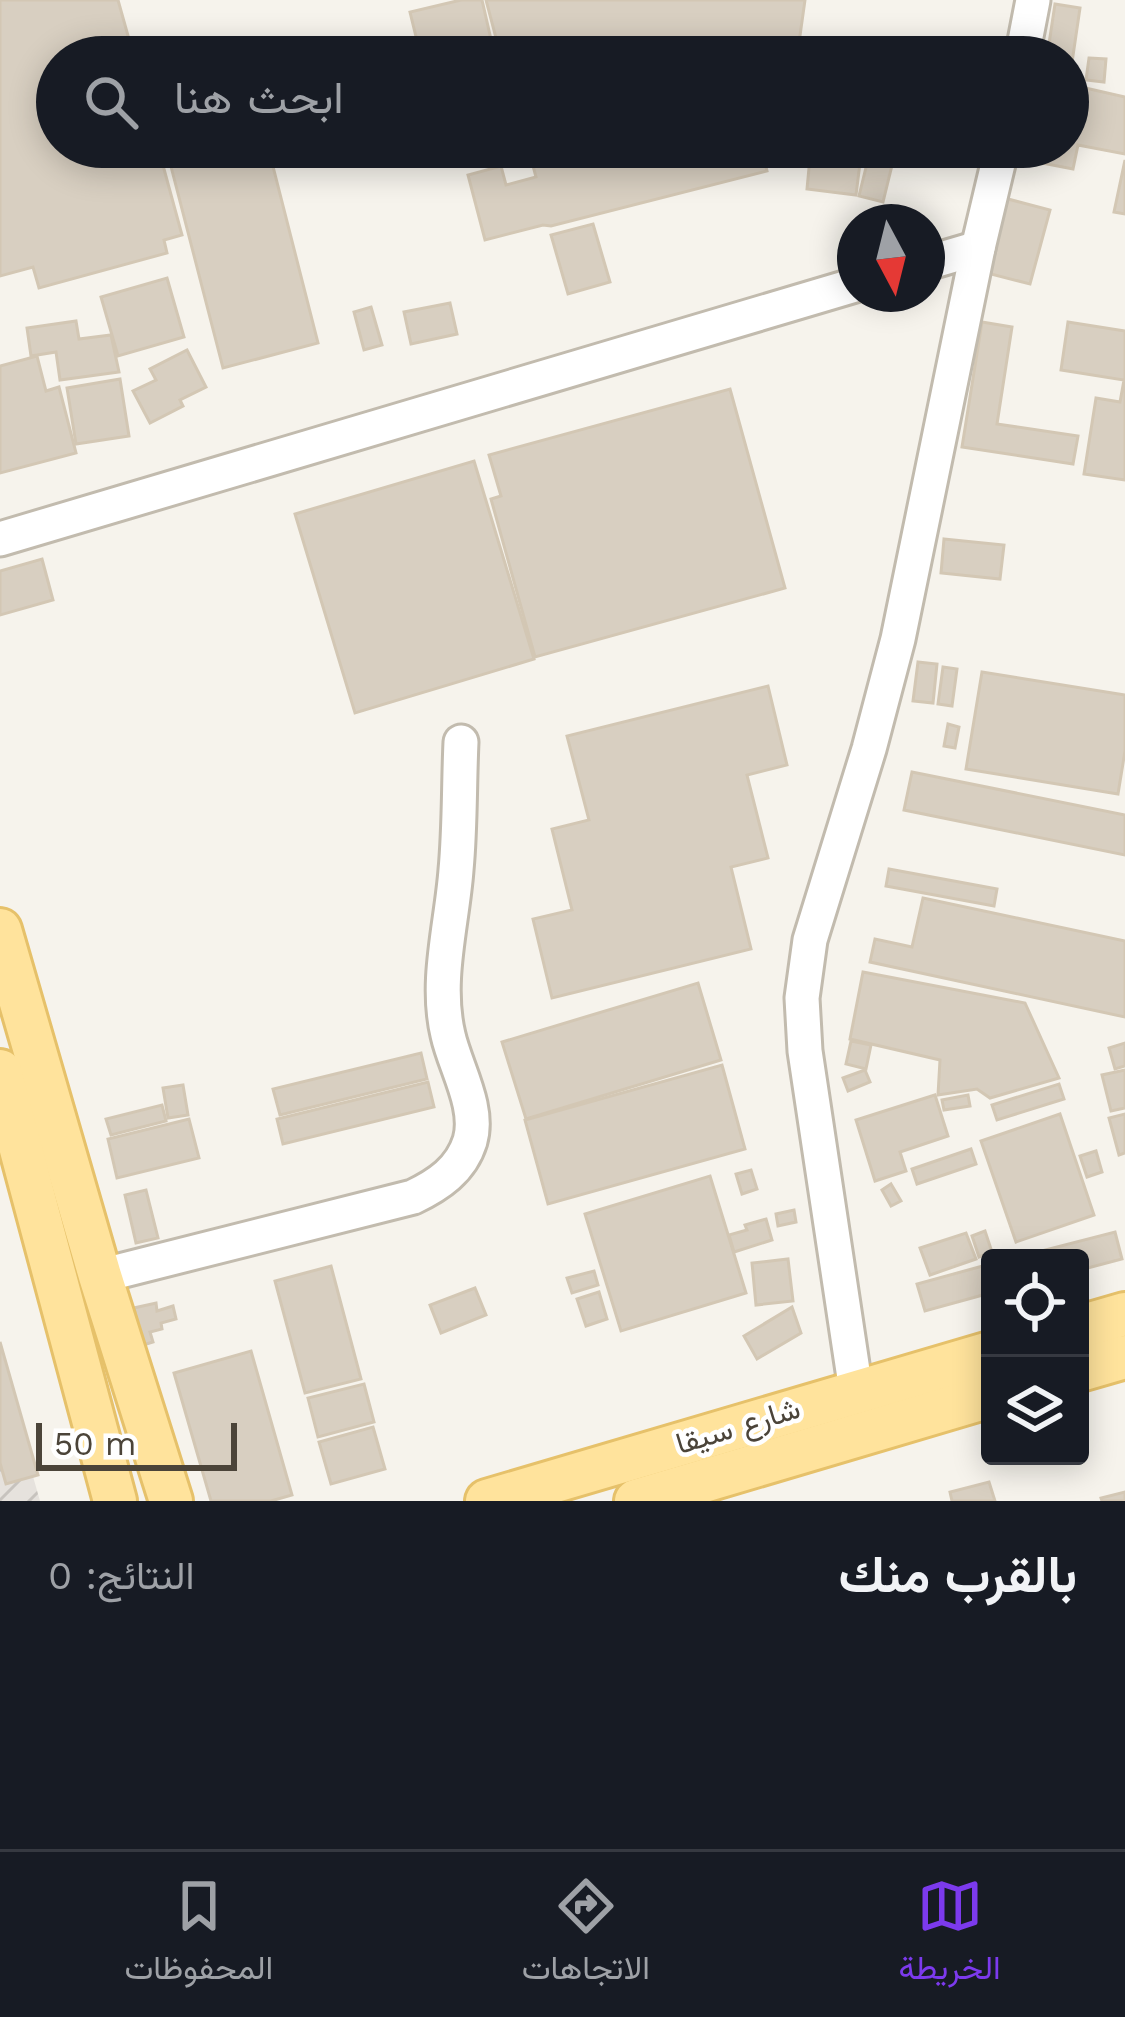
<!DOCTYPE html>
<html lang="ar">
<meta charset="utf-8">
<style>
:root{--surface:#171b24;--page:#20242c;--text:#f1f3f6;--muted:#9ea1a6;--line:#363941;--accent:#7c3aed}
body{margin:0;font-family:"Work Sans",Vazirmatn,sans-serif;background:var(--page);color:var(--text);direction:rtl}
.controls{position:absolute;right:36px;bottom:36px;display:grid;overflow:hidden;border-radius:12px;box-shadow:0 6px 30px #0003}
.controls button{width:108px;height:108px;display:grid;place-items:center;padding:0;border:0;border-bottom:3px solid var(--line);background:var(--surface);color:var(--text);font:60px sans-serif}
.compass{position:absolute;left:837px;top:204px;width:108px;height:108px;border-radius:50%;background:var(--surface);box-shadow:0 6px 30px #0003;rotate:173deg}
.scale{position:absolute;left:36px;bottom:30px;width:201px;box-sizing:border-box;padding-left:12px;border:6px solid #4b4439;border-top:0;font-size:33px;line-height:42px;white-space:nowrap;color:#4b4439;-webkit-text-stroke:9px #fff;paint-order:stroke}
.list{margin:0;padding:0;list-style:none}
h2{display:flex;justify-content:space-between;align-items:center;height:156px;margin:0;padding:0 48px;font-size:51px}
h2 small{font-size:39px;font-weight:400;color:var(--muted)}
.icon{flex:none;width:66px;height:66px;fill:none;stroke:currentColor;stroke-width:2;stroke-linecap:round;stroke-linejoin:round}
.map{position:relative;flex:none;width:1125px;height:1501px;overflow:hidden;direction:ltr}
.search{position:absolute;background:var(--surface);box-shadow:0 6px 30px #0003;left:36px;right:36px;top:36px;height:132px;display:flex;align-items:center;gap:30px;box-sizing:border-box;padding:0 42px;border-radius:66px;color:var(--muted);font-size:45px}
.sheet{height:348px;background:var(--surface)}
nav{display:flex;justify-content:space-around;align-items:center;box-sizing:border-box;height:168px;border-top:3px solid var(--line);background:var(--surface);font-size:33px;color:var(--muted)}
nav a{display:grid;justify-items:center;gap:6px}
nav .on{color:var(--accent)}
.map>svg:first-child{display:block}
.industrial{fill:url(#industrial-furrows)}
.building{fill:#d8cfc1;stroke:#d3c7b4;stroke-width:3}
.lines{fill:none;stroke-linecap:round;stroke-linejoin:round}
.minor-casing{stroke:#c2bbae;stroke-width:39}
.major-casing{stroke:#e6c16a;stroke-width:48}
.minor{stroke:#fff;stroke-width:33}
.major{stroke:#ffe39c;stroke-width:42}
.labels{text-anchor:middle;stroke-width:9;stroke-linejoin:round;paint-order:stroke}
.street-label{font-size:30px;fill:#4b4439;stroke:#fff}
</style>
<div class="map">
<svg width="1125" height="1501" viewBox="0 0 1125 1501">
<defs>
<pattern id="industrial-furrows" width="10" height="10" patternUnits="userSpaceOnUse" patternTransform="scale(3)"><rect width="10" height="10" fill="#e6e2dd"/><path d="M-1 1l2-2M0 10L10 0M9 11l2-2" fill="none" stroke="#c7c3be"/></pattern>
</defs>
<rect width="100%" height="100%" fill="#f6f3ec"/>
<path class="industrial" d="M0,1361l40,140h-40z"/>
<g class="building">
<path d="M0,0h118l16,57h-77v90h101l24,88 -18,5 3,13 -128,35 -6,-21 -33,9z"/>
<path d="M461,0h21l13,57h-74l-11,-45z"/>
<path d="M486,0h319l-8,57h-296z"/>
<path d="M1055,4l25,4 -10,68 -2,-19h-21z"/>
<path d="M1089,58l17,1 -2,23 -18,-2z"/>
<path d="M1068,84l57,13v57l-47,-9 -5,24 -57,-11 2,-11h50z"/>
<path d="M166,147h102l50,196 -95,25z"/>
<path d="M528,147h233l6,24 -216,55 -8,-1 -58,15 -17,-65 33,-9 5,19 30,-8z"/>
<path d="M811,147h51l-6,48 -49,-6z"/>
<path d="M871,147l25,2 -13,53 -24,-6z"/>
<path d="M1125,160v54l-11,-2z"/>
<path d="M1008,199l42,11 -20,74 -43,-11z"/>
<path d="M593,224l17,58 -42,12 -17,-59z"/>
<path d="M167,278l17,59 -66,19 -17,-59z"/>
<path d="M450,303l7,31 -46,10 -7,-32z"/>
<path d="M371,307l11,38 -18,5 -10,-38z"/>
<path d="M76,321l3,18 32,-4 8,37 -59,8 -4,-28 -25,4 -4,-28z"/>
<path d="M982,322l30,5 -15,97 81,12 -5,28 -111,-17z"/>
<path d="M1068,322l57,9v149l-41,-6 12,-76 24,4 4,-22 -63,-10z"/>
<path d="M187,350l19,37 -26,13 3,6 -33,17 -17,-32 23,-11 -6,-11z"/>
<path d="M37,356l9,35 13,-4 17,66 -76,20v-107z"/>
<path d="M120,379l9,57 -53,8 -9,-56z"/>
<path d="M730,389l55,199 -250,69 -44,-158 10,-3 -12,-41z"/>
<path d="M474,461l60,198 -179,54 -60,-199z"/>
<path d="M944,539l60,6 -4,34 -59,-6z"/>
<path d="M42,559l11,41 -53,15v-44z"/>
<path d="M918,662l19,2 -4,39 -20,-2z"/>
<path d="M943,667l14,2 -5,37 -14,-2z"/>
<path d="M982,672l143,23v56l-7,43 -152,-25z"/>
<path d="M768,686l19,79 -40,10 21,83 -37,9 20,82 -199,49 -19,-79 39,-9 -20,-81 37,-9 -22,-84z"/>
<path d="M948,724l11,3 -4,21 -11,-2z"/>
<path d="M912,772l213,43v40l-221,-45z"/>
<path d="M889,869l108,20 -3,17 -108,-20z"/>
<path d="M923,898l202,43v76l-255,-55 5,-23 37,8z"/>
<path d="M863,972l162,31 34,75 -69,20 -13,-9 -39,6 2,-35 -90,-21z"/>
<path d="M698,983l23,77 -195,59 -24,-77z"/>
<path d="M851,1041l20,4 -5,24 -20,-5z"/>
<path d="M1125,1043v23l-10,3 -6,-21z"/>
<path d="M421,1053l6,26 -147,36 -7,-26z"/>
<path d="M722,1065l23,84 -197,55 -23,-84z"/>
<path d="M865,1070l5,12 -22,9 -5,-13z"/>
<path d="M1125,1070v38l-14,3 -9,-36z"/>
<path d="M428,1082l6,25 -151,37 -6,-25z"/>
<path d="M1059,1084l5,15 -67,21 -5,-15z"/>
<path d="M183,1085l5,30 -20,3 -5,-30z"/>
<path d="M935,1095l13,41 -48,16 6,19 -31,10 -19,-61z"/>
<path d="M968,1095l2,11 -26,4 -2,-10z"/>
<path d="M162,1105l4,16 -55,14 -5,-16z"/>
<path d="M1060,1114l34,101 -78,27 -35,-101z"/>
<path d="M1125,1114v39l-6,2 -10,-37z"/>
<path d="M189,1119l10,39 -82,20 -9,-39z"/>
<path d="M971,1149l5,15 -59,20 -5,-15z"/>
<path d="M1096,1151l6,21 -15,5 -7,-21z"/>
<path d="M751,1170l6,19 -15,5 -6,-20z"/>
<path d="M710,1176l36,117 -125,38 -36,-117z"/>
<path d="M891,1184l10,17 -10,5 -9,-16z"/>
<path d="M146,1190l12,48 -22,5 -11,-48z"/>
<path d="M794,1210l2,12 -18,4 -2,-12z"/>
<path d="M766,1219l6,21 -38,12 -5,-17 18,-5 -2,-5z"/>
<path d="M985,1231l7,21 -13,5 -7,-21z"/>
<path d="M1115,1232l7,27 -42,11v-12h-66z"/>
<path d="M966,1233l10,26 -46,16 -10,-27z"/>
<path d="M788,1259l5,42 -37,4 -4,-42z"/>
<path d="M990,1264v29l-65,18 -8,-27z"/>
<path d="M331,1266l30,113 -56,14 -30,-112z"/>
<path d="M594,1271l4,14 -26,8 -5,-15z"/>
<path d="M475,1288l11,27 -45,18 -11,-28z"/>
<path d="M599,1292l8,27 -21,7 -9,-27z"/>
<path d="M156,1303l1,8 16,-5 3,13 -15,4 1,6 -12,3 3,10 -10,3 -9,-37z"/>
<path d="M792,1307l9,26 -44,26 -13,-23z"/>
<path d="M0,1342l38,133 -32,9 -6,-21z"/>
<path d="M251,1351l41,144 -21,6h-60l-37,-128z"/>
<path d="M364,1384l10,38 -56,15 -10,-39z"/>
<path d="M373,1427l12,42 -54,15 -12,-42z"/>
<path d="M989,1482l6,19h-43l-2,-9z"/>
<path d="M1125,1492v9h-23l-1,-3z"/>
</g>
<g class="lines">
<defs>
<g id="minor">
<path d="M1022,57l11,-57"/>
<path d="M927,263l51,-15"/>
<path d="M0,539l855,-254"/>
<path d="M100,1276l313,-79c25,-12 48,-27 57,-56 10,-34 -15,-74 -22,-106 -13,-54 4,-111 8,-165 4,-42 3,-85 5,-128"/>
<path d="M856,1391l-51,-340 -3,-53 8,-58 59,-191 29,-110 80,-391 24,-101"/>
</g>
<g id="major">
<path d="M0,930l100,346 71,225"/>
<path d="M0,1071l115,430"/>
<path d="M1080,1327l45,-13"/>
<path d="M1080,1370l45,-13"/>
<path d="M487,1501l503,-148"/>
<path d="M636,1501l354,-105"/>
</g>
</defs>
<use href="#minor" class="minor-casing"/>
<use href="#major" class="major-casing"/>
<use href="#minor" class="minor"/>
<use href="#major" class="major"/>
</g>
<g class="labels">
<g class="street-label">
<text transform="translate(738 1426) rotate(-17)" y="10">شارع سيقا</text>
</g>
</g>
</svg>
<div class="controls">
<button><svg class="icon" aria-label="locate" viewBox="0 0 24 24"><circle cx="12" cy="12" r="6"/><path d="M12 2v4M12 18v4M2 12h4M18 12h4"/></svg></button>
<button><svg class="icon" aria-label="layers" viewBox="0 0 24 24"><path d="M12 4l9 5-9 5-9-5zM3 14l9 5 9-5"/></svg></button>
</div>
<svg class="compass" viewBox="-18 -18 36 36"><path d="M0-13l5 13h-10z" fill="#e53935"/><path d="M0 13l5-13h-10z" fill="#9ea1a6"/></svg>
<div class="scale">50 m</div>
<div class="search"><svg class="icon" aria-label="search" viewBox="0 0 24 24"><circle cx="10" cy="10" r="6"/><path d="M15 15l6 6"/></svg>ابحث هنا</div>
</div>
<section class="sheet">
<h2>بالقرب منك<small>النتائج: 0</small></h2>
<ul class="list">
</ul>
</section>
<nav>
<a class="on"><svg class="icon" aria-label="map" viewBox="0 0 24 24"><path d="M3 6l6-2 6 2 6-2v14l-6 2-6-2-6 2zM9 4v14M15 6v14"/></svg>الخريطة</a>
<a><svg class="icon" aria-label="directions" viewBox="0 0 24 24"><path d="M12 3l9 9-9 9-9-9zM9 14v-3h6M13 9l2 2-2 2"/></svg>الاتجاهات</a>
<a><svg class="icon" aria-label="saved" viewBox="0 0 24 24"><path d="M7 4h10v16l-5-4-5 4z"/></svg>المحفوظات</a>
</nav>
